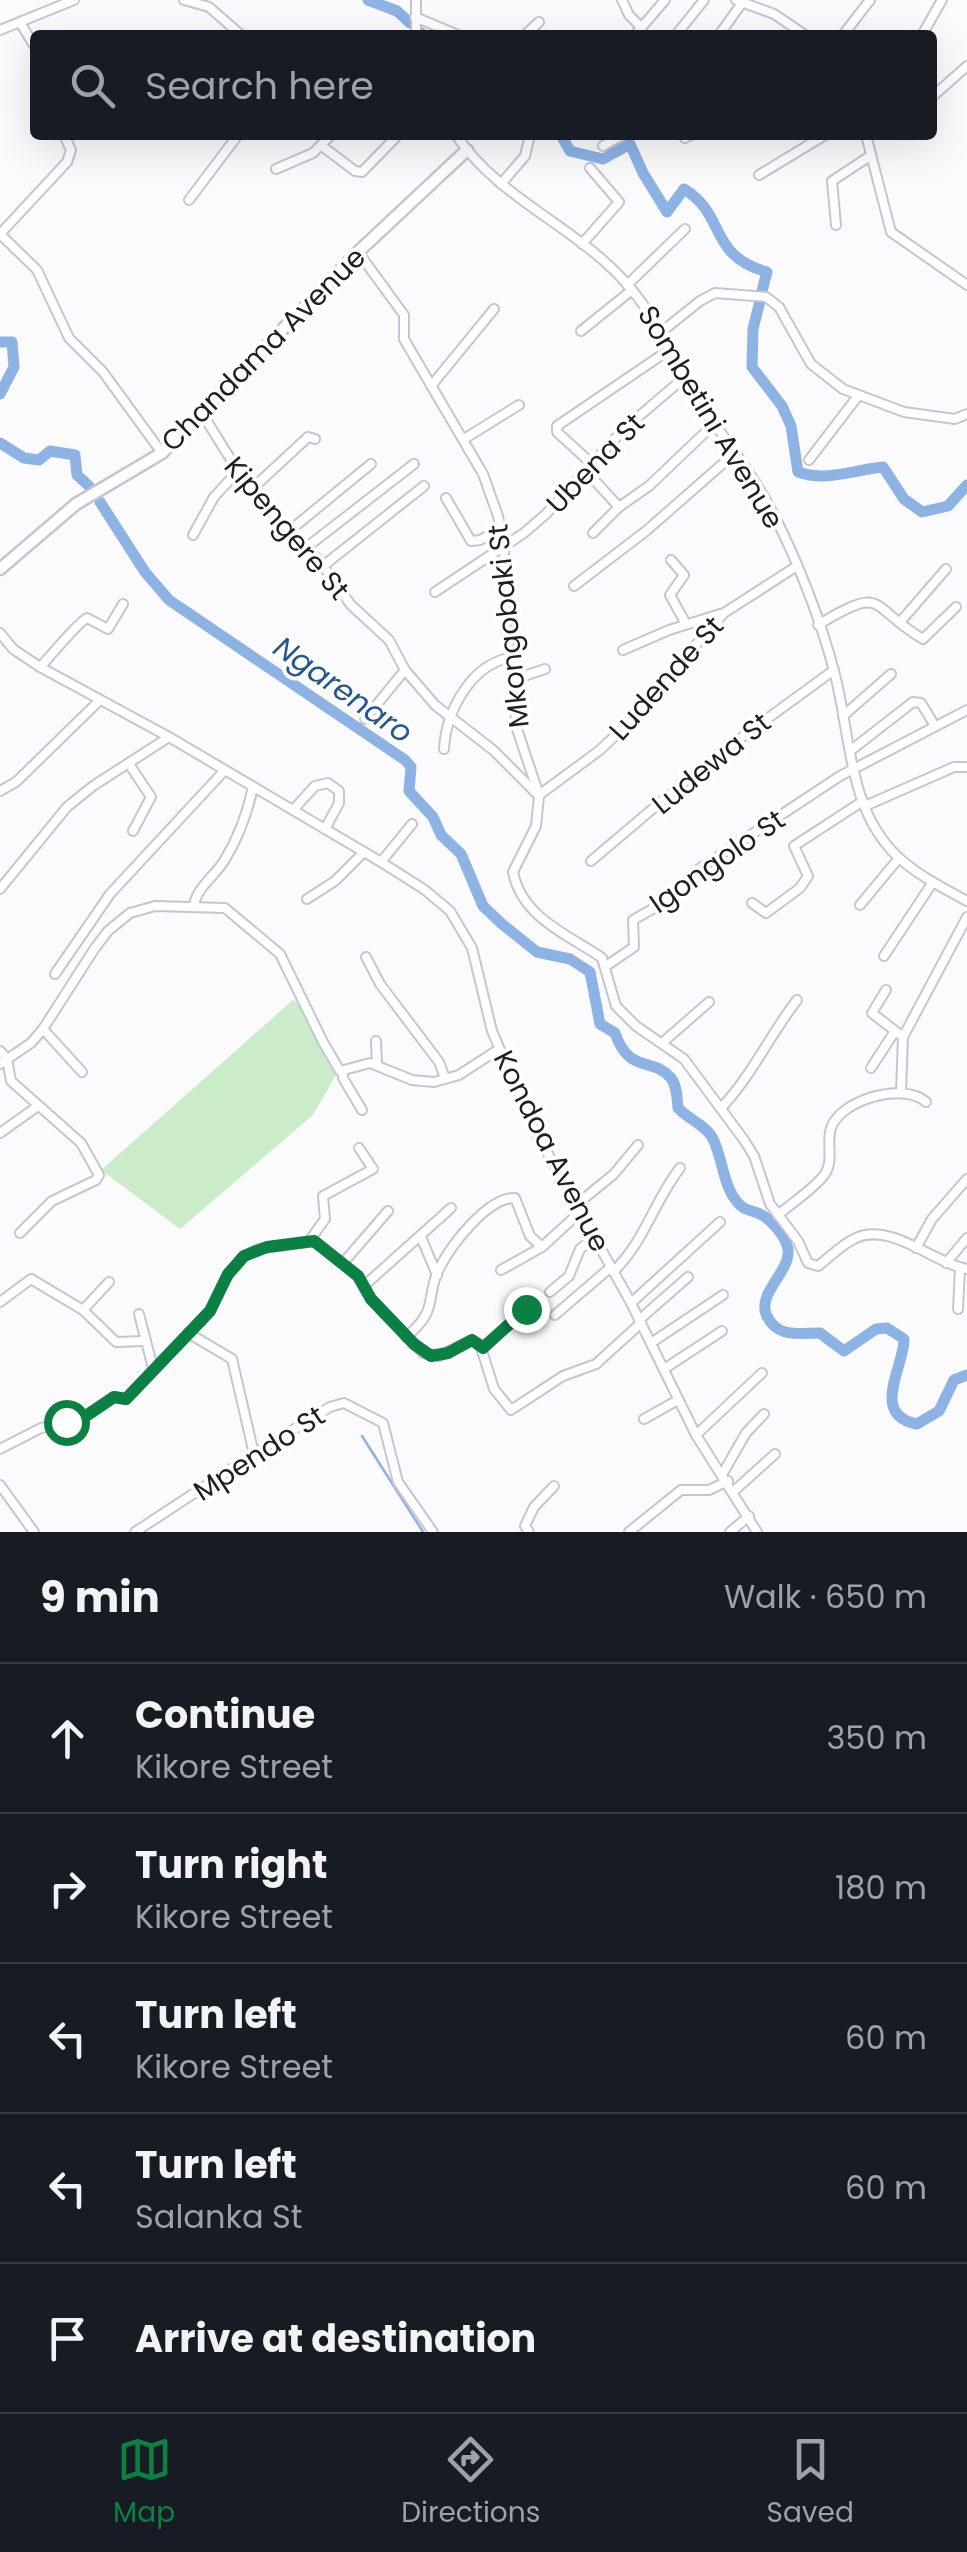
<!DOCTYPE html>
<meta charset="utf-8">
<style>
:root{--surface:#171b24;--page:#20242c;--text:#f1f3f6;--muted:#9ea1a6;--line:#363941;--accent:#0b8043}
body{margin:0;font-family:Poppins,sans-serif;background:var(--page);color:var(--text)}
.stop{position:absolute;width:30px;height:30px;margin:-22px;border:8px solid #0b8043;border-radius:50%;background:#fff}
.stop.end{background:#0b8043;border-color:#fff;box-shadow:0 2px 10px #0008}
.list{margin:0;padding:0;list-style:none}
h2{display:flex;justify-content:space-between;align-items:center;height:130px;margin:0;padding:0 40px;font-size:42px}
h2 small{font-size:32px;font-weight:400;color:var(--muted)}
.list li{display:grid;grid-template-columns:65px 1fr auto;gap:30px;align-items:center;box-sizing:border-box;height:150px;padding:0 40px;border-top:2px solid var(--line)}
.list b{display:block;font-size:38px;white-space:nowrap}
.list p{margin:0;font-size:32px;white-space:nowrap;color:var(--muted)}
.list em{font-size:32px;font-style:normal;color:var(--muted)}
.icon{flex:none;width:55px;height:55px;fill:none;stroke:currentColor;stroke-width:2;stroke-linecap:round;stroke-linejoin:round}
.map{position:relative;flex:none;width:967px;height:1532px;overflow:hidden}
.search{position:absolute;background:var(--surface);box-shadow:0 10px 40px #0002;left:30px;right:30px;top:30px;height:110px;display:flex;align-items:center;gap:25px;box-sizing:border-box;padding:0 35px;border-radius:10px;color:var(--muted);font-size:38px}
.sheet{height:880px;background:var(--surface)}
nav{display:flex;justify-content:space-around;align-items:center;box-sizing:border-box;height:140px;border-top:2px solid var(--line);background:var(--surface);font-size:28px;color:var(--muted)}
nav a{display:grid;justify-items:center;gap:5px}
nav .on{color:var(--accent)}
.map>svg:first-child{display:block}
.green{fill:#cbecc9}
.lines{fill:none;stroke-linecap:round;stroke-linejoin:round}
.stream{stroke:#8cb3e4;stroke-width:2.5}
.river{stroke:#8cb3e4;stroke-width:11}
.street-casing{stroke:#c7c4d3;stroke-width:12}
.secondary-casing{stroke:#c7c4d3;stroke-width:15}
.street{stroke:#fff;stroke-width:8}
.secondary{stroke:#fff;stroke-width:10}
.route{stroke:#0b8043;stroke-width:12}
.labels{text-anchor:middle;stroke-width:8;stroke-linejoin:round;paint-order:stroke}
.street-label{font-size:28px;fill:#1f1e24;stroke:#fff}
.water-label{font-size:30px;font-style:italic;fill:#235693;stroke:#fff}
</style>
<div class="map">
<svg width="967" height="1532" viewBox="0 0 967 1532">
<rect width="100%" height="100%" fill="#fbfbfe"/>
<path class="green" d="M294,999l47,67 -28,49 -133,114 -79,-59z"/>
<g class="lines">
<path class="stream" d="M362,1436l61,96"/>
<g class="river">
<path d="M368,0l29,11 13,12"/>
<path d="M421,33l2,2"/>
<path d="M561,135l9,16 33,8 27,-15 13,29 24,39 17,-23c43,26 23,66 83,83l-5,19"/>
<path d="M760,301l-7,28 -1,38 30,39 9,20 7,46c28,10 55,-2 85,-5l21,32 18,13 26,-6 19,-21"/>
<path d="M0,342h12l2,25 -14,27"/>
<path d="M0,443l24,15 15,2 11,-9 25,4 2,20 12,11"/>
<path d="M100,502l45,70 24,28 236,160 6,7 -2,24 24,26 8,18 20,19 22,52 19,18 35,28 33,7 20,13 10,52 15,9c14,41 37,24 55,44 7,7 7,21 8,31 10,11 29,18 35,31 10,20 10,49 26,65 6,7 13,6 21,10 11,5 26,23 28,35 3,22 -30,43 -22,65 10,25 34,19 54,19l24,18 32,-22 11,-1 17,11c1,26 -35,76 13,85l22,-13 15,-31 13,-5"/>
</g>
<defs>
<g id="street">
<path d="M184,0l25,7 32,28"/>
<path d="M622,0l7,15 12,12"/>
<path d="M736,0l38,14 31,21"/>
<path d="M415,17l43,18"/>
<path d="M21,24l14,23"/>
<path d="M0,30l74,-30"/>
<path d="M416,35v-35"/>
<path d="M525,35l14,-13"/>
<path d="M635,35l30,-35"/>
<path d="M676,35l28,-35"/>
<path d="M719,35l23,-32"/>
<path d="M843,35l27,-35"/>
<path d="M922,35l20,-35"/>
<path d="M932,97l35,-31"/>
<path d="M456,135c44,66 127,94 176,155 26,31 42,71 63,105 26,40 57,77 79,120 24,47 47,106 60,156 17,62 13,137 63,185 20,19 46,32 70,45"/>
<path d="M866,135l25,97 76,53"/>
<path d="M685,138l6,-3"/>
<path d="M322,146l33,25 7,1 36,-37"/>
<path d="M603,146l19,-11"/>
<path d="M276,169l37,-16 18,-18"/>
<path d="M759,175l66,-40"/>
<path d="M501,184l24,-28 5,-21"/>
<path d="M189,200l49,-65"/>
<path d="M836,225l-4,-44 38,-25"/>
<path d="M0,234l37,36 32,68 34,34 59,81"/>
<path d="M0,234l67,-72 4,-12 -7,-15"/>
<path d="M582,244l37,-42 -29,-34"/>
<path d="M358,252l46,63v24l4,7 75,128 15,42 6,33 1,65 12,115 21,63"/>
<path d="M627,285l58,-56"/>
<path d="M581,331l51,-41"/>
<path d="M660,333l40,-32 15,-8 51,4 13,10 32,57 32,25 61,23 51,7 12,-5"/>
<path d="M431,386l63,-77"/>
<path d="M203,415l35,56 50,61 30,27 33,46 38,35 16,30 30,35 58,45 46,46 -3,30 -23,46c9,46 56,63 89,86l14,48 20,20 48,33 60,81 10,16 16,48 28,37 10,22 10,3c12,-9 24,-22 38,-28 36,-16 77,25 111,31"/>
<path d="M464,439l55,-34"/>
<path d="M809,460l49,-64"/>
<path d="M592,464l-35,-32v-6l112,-76"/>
<path d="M586,471l33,36 30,-21 65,-62"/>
<path d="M254,487l54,-50 7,2"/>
<path d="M446,498l25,43 9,-1 21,-11"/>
<path d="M288,532l83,-68"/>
<path d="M593,533l26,-26"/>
<path d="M193,535l21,-38 24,-26"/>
<path d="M307,547l107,-83"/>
<path d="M671,560l13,15 -14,20 16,29"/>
<path d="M323,566l101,-80"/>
<path d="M574,586l72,-55 89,-78"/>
<path d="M435,592l89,-59 22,-19 78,-85 61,-52"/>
<path d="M901,621l45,-52"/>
<path d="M818,625c69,-42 50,-18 105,14l33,-32"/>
<path d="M0,633l13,16 27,18 129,70 212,125 44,28 25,21 22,37 20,83 41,96 97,174 66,134 61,97"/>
<path d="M623,650l46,-20 51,-16"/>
<path d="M40,667c11,-11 37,-44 47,-49l21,11 15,-25"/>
<path d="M512,680l33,-11"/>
<path d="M843,716l48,-42"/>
<path d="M365,719l40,-49"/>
<path d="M444,749c2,-36 25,-82 64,-91"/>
<path d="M850,751l63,-49 8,1 14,23"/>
<path d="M129,764l22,33 -18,34"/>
<path d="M0,791l16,-9 84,-82"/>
<path d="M539,795l61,-45 22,-21 102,-116 73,-47"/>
<path d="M865,806l89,-39h13"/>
<path d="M293,810l22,-24 13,-3 11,8v12l-14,26"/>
<path d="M591,861l117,-99 126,-92"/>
<path d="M381,862l31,-38"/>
<path d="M0,889l67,-82 26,-21 76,-49"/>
<path d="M307,899l28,-18 29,-29"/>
<path d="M752,903l14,10 34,-25 8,-12 -14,-30 69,-45"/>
<path d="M860,905l39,-47"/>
<path d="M194,907c1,-18 20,-30 30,-46 15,-24 23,-46 29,-74"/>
<path d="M884,956l49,-74"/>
<path d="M366,957l14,27 59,78 6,16"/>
<path d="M606,966l28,-19 -1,-27 39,-22 27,-29 141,-93 127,-66"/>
<path d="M55,974l55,-80 115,-124"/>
<path d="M886,990l-14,23 31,24"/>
<path d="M43,1029l39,43"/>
<path d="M376,1041l1,23"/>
<path d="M662,1043l47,-41"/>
<path d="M0,1051l7,8 4,22 70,62 18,32 -3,5 -44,21 -32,32"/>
<path d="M0,1064l31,-21 12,-14 52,-81 13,-17 22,-18 25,-7 70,2 55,46 43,88 17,29 30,-8 42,17 22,2 25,-7 40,-26"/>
<path d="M871,1068l24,-37"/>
<path d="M343,1072v6l19,32"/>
<path d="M901,1092l2,-55 64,-120"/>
<path d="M722,1107c30,-32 48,-72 75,-107"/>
<path d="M0,1133l38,-27"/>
<path d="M576,1205l38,-31 24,-29"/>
<path d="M778,1215c14,-12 38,-28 47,-41 9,-14 1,-31 6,-46 10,-29 73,-46 95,-26"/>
<path d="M421,1237l16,38"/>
<path d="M310,1240l15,-21 -2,-23 50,-27 -14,-21"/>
<path d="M916,1248l16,-29 35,-40"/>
<path d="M343,1263l45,-52"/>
<path d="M946,1263l21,-25"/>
<path d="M501,1270l41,-23"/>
<path d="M613,1272c32,-31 40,-69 67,-104"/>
<path d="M365,1285l86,-77"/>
<path d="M550,1292l19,-16 11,-27 14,-11"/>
<path d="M0,1302l31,-23 52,31 33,32 28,-1"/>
<path d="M631,1303l89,-81"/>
<path d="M958,1309l2,-41"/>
<path d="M83,1310l26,-28"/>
<path d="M139,1314l14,54"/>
<path d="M555,1315l56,-48"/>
<path d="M639,1320l49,-43"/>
<path d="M188,1333l44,26 22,95"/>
<path d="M406,1337c35,-29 18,-40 34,-70 12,-23 48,-70 75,-69l15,38 12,11 38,-35"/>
<path d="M651,1343l72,-48"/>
<path d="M483,1347l52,-45"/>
<path d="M664,1369l58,-38"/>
<path d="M644,1419l34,-19"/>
<path d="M696,1435l66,-62"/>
<path d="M0,1449l41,-21 38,-8 35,-23 12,2 84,-88 16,-33 18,-22 14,-7 56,-8 44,35 13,23 52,54 16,3 33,-16 8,4 14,45 17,21 52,-34 33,-12 45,-41"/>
<path d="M723,1473l23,-40 18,-19"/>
<path d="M0,1485l34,47"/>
<path d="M734,1491l41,-37"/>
<path d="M135,1532l119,-78 76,-47 14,-4 39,20 15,59 35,50"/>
<path d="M529,1532l-4,-6 9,-19 20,-21"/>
<path d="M629,1532l52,-42h28l19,-9"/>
<path d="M730,1532l19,-16"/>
</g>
<path id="secondary" d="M0,569l76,-65 86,-51 196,-201 109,-102"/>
</defs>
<use href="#street" class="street-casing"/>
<use href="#secondary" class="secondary-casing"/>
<use href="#street" class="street"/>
<use href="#secondary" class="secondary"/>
</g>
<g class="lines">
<path class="route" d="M66,1422l14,-2 34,-23 12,2 84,-88 18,-37 16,-18 23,-9 47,-6 44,35 13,23 43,45 17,12 17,-3 24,-13 11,8 43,-39"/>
</g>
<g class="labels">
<g class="street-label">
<text transform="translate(263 349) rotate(-45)" y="10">Chandama Avenue</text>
<text transform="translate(711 417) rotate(59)" y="10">Sombetini Avenue</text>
<text transform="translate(595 463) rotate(-46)" y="10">Ubena St</text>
<text transform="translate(287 528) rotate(50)" y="10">Kipengere St</text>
<text transform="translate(508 626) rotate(-96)" y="10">Mkongobaki St</text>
<text transform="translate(666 678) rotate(-48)" y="10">Ludende St</text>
<text transform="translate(711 763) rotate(-39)" y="10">Ludewa St</text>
<text transform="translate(717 861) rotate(-35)" y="10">Igongolo St</text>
<text transform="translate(552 1151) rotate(63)" y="10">Kondoa Avenue</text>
<text transform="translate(259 1453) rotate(-33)" y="10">Mpendo St</text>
</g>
<g class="water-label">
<text transform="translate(343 690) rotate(35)" y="10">Ngarenaro</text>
</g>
</g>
</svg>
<div class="stop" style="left:66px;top:1422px"></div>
<div class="stop end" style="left:526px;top:1309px"></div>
<div class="search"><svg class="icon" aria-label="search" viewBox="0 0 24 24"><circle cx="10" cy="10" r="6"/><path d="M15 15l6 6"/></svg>Search here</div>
</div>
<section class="sheet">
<h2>9 min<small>Walk · 650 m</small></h2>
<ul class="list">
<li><svg class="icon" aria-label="ahead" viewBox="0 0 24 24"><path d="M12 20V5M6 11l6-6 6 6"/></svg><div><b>Continue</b><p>Kikore Street</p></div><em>350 m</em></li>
<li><svg class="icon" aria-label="right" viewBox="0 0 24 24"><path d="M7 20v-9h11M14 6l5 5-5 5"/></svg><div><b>Turn right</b><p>Kikore Street</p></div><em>180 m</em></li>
<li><svg class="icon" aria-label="left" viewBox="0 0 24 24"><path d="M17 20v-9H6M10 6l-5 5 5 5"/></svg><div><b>Turn left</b><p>Kikore Street</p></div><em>60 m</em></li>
<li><svg class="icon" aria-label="left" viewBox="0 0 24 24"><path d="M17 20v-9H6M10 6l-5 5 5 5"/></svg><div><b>Turn left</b><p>Salanka St</p></div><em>60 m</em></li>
<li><svg class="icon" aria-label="arrive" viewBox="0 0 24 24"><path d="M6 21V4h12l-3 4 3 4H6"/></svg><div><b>Arrive at destination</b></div></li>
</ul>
</section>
<nav>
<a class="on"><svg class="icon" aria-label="map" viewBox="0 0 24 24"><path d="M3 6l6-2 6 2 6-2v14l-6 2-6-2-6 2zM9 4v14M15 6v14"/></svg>Map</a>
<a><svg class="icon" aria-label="directions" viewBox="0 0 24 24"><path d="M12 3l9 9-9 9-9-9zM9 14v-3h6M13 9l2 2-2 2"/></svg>Directions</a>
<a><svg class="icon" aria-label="saved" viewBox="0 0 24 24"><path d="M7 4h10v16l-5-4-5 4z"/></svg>Saved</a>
</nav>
